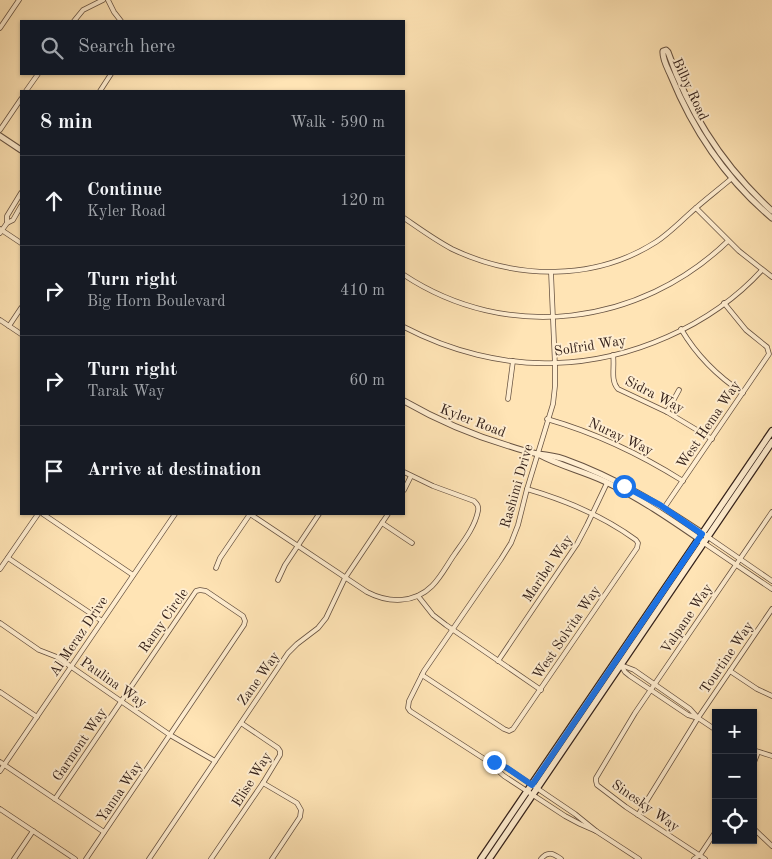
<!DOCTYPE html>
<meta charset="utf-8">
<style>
:root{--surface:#171b24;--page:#20242c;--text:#f1f3f6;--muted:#9ea1a6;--line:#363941}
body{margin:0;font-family:"Old Standard TT",serif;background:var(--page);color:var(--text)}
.controls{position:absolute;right:15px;bottom:15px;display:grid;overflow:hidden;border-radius:0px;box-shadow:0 1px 4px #0004}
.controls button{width:45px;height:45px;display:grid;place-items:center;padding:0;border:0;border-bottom:1px solid var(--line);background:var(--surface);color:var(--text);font:25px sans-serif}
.stop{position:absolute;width:15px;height:15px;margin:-11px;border:4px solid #1a73e8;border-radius:50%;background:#fff}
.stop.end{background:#1a73e8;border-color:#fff;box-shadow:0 1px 5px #0008}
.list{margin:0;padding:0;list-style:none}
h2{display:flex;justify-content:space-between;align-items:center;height:65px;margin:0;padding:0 20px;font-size:21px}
h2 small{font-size:16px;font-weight:400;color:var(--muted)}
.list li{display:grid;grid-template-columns:32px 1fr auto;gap:15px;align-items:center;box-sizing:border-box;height:90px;padding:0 20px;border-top:1px solid var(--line)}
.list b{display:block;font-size:19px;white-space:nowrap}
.list p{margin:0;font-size:16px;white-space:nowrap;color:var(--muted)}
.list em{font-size:16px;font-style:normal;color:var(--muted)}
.icon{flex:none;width:28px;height:28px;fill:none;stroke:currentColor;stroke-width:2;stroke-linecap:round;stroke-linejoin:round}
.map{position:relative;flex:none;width:772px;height:859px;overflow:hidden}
.search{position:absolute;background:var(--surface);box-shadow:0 1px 4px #0004;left:20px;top:20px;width:385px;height:55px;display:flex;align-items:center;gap:12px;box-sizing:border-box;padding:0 18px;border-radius:0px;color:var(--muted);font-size:19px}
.panel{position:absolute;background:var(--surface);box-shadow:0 1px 4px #0004;left:20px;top:90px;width:385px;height:425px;border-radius:0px}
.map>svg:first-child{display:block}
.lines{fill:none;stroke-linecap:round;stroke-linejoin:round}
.minor-casing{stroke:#675241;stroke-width:5.5}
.tertiary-casing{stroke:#675241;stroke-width:7}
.secondary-casing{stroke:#34211a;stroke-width:8}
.minor{stroke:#ffedcf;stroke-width:4}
.tertiary{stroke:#ffedcf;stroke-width:5}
.secondary{stroke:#ffedcf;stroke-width:5.5}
.route{stroke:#1a73e8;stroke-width:6}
.labels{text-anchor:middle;stroke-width:4;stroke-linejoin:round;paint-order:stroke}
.street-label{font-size:14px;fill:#34211a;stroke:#ffedcf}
</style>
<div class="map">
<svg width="772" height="859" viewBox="0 0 772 859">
<rect width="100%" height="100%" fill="#ffe4b5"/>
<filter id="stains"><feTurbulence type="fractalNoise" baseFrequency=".004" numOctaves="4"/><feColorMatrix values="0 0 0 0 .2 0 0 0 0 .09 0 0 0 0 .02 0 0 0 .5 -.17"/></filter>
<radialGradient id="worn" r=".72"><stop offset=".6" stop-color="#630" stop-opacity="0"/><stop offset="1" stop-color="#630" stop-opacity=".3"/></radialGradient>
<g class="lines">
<defs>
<g id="minor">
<path d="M108,0l6,12 7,9"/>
<path d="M74,21l9,-11 20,-10"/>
<path d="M0,28l19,-28"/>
<path d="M26,91l12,-17"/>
<path d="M100,91l11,-17"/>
<path d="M0,130l21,-31"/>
<path d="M696,208l43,43 33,26"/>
<path d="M404,218c16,11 31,22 48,31 65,31 143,32 204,-7 12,-8 22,-18 32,-27 14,-13 30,-25 44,-37"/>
<path d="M7,223v-7l14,-23"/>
<path d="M0,229l21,14"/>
<path d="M0,233l7,-10 6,-3 8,-14"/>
<path d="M551,272l4,94v20l-2,18 -26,85 -9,36 -7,18 -10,16 -77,112 -15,30 -1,7 2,3 76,49 18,16 61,40 15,8 16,7"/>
<path d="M404,275c103,68 236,51 324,-34"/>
<path d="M0,320l21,14"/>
<path d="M9,326l12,-18"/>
<path d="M404,327c46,24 99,38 151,36 75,-2 156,-37 207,-93"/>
<path d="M681,329c16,27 36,47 62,64"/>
<path d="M613,355c2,12 -3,25 5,34l49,23 45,27"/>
<path d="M508,399l5,-38"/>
<path d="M667,412l12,-22"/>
<path d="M547,419c49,14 93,35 136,62"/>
<path d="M404,490l7,-14"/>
<path d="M664,508l105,-154 -2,-7 -21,-17 -22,-27"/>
<path d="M43,514l90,61"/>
<path d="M250,514l117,78c21,11 47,12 65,-6 9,-9 15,-21 22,-31 9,-13 21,-28 24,-44 1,-5 -1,-7 -4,-10l-41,-15 -29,-14"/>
<path d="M382,523l30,20"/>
<path d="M708,537l64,44"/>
<path d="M704,543l68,46"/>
<path d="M8,558l94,63"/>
<path d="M216,568l4,-10 30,-44"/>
<path d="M0,569l38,-55"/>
<path d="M278,580l7,-15 34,-51"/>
<path d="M418,596l15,19 13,10 95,65"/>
<path d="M0,623l39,27 18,7 113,78 45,26"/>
<path d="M498,661l79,-117 10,-19 20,-42"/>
<path d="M621,665l13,5 56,39 8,9 18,12"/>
<path d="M621,665l4,7 5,4 58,39 10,3"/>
<path d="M730,671l27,18 15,7"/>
<path d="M422,675l82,54 5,2 4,-2 124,-181 1,-5 -2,-3c-33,-24 -71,-40 -109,-51"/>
<path d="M0,692l37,25"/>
<path d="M753,750l19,6"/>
<path d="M488,761l19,7 68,46 21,17 43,28"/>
<path d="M0,762l104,70"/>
<path d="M753,765l5,-13"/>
<path d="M0,771l175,-257"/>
<path d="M263,783l34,20 4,7 -1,7 -28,42"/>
<path d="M55,799l141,-208 4,-1 6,1 37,25 2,5 -1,4 -158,234"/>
<path d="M0,809l75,50"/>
<path d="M638,815l60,-97 74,-109"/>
<path d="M753,828l19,18"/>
<path d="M14,859l19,-28"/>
<path d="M149,859l139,-206 9,-9 21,-16 8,-10 19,-40 43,-64"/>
<path d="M211,859l52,-76 17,-28v-4l-2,-3 -37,-25"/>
<path d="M541,859c7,-9 13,-5 20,0"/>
<path d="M694,859l6,-4 16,-24"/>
<path d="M705,859l-79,-52 -29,-22 -1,-4v-3l39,-65 137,-201"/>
</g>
<g id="tertiary">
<path d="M0,136l21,14"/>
<path d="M772,211c-48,-44 -83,-98 -104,-159l-2,-2 -3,1c-1,8 5,18 8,25 22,54 56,104 101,142"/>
<path d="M404,401c33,19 68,34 105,45 9,3 19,6 29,8 9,1 17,2 26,5 53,19 98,47 144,78"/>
<path d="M540,455c20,11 43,16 64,26 34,16 66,38 98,60"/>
</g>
<g id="secondary">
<path d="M481,859l291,-428"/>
<path d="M489,859l283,-417"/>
</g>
</defs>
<use href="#minor" class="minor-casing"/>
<use href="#tertiary" class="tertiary-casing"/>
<use href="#secondary" class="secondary-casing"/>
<use href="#minor" class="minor"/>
<use href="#tertiary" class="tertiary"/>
<use href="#secondary" class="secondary"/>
</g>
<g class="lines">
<path class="route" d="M494,762l13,6 25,17 170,-251 -42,-29 -36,-19"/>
</g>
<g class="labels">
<g class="street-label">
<text transform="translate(691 89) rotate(65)" y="5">Bilby Road</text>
<text transform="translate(590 345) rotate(-9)" y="5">Solfrid Way</text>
<text transform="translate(655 394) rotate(27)" y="5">Sidra Way</text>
<text transform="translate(473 420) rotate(21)" y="5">Kyler Road</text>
<text transform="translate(708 424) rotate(-56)" y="5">West Hema Way</text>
<text transform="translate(621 436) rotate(25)" y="5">Nuray Way</text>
<text transform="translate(516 486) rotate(-74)" y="5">Rashimi Drive</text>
<text transform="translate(547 568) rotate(-56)" y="5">Maribel Way</text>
<text transform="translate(686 618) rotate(-56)" y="5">Valpane Way</text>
<text transform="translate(163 620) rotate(-55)" y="5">Ramy Circle</text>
<text transform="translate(566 632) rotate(-56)" y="5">West Solvita Way</text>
<text transform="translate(78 636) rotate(-56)" y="5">Al Meraz Drive</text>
<text transform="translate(726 657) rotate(-56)" y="5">Tourtine Way</text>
<text transform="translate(258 678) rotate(-55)" y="5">Zane Way</text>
<text transform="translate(114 682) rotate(35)" y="5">Paulina Way</text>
<text transform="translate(79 744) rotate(-56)" y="5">Garmont Way</text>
<text transform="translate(251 779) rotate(-58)" y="5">Elise Way</text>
<text transform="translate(119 791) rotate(-56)" y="5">Yanna Way</text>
<text transform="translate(646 805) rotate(35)" y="5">Sinesky Way</text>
</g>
</g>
<rect width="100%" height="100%" filter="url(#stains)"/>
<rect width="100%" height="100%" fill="url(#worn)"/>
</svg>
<div class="controls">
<button>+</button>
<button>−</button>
<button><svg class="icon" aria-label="locate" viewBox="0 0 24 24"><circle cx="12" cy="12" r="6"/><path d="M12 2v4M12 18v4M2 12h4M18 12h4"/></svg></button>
</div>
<div class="stop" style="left:624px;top:486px"></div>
<div class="stop end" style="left:494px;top:762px"></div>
<div class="search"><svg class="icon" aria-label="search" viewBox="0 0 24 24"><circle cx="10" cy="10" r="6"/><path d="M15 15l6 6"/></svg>Search here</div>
<section class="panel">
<h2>8 min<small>Walk · 590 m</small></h2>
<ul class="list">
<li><svg class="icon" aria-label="ahead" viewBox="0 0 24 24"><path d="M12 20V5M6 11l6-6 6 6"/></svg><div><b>Continue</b><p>Kyler Road</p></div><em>120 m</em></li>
<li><svg class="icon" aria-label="right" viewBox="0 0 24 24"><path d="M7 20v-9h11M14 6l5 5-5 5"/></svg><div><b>Turn right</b><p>Big Horn Boulevard</p></div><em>410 m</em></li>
<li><svg class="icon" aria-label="right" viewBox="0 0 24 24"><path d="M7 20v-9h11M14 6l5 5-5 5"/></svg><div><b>Turn right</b><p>Tarak Way</p></div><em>60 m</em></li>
<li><svg class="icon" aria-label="arrive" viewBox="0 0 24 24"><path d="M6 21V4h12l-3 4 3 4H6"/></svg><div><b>Arrive at destination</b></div></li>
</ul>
</section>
</div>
